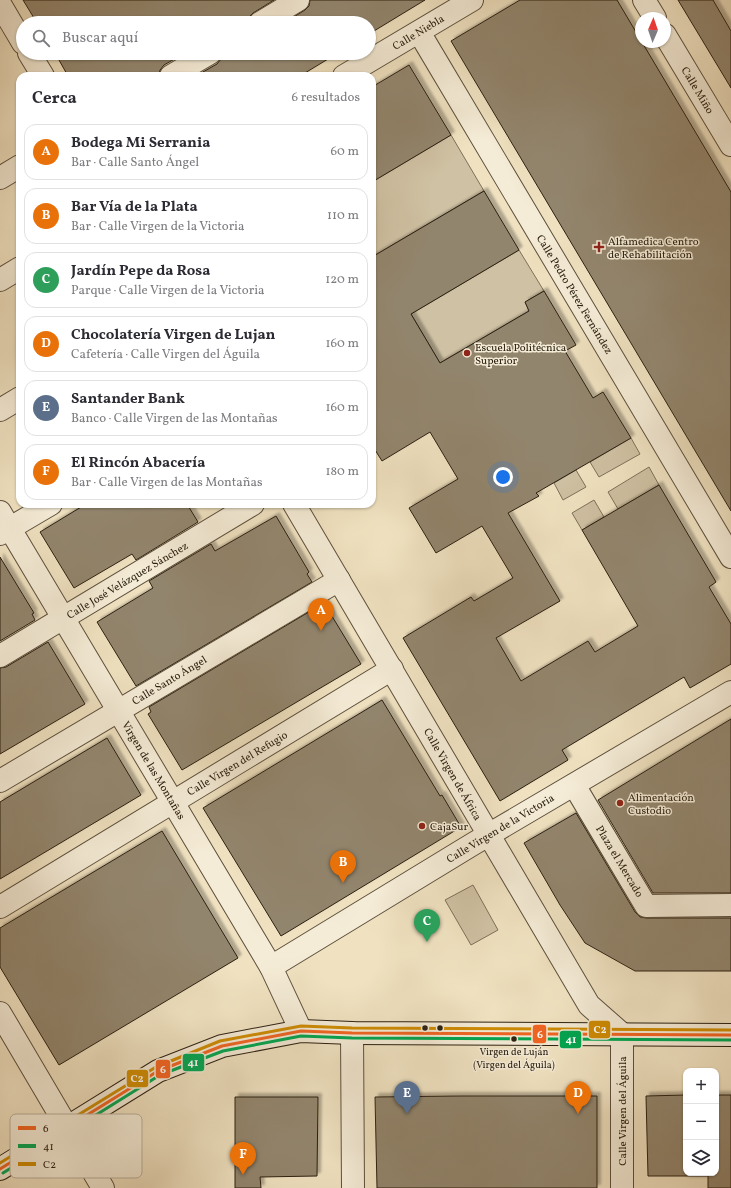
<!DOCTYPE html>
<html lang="es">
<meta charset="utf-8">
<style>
:root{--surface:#fff;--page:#f2f2f3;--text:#2b2b33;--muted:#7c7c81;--line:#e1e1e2;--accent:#ea580c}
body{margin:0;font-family:Vollkorn,serif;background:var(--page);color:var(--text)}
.controls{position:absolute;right:12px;bottom:12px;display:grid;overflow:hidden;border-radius:8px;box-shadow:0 1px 3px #0004}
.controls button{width:36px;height:36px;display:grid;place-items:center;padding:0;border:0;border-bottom:1px solid var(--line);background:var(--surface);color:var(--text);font:20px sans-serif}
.compass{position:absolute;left:635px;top:12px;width:36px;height:36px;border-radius:50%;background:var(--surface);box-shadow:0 1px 3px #0004;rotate:2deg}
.you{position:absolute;left:503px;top:477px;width:14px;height:14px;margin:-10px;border:3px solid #fff;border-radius:50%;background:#1a73e8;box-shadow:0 0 0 6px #1a73e833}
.badge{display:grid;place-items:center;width:26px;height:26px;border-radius:50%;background:var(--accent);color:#fff;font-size:13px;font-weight:700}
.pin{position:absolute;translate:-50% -33px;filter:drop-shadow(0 1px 2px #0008)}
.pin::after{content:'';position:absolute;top:21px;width:14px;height:12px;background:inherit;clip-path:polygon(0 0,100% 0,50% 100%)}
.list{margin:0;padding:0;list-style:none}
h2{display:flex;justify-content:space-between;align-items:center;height:52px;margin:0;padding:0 16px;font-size:17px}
h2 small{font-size:13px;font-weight:400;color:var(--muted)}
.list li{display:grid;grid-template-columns:26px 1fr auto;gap:12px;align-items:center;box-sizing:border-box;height:56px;margin:0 8px 8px;padding:0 8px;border:1px solid var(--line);border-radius:12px}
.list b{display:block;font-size:15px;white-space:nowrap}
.list p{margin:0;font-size:13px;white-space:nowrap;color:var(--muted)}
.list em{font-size:13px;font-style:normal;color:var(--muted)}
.icon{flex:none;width:22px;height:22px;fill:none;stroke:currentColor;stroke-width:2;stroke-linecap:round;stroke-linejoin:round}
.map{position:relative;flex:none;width:731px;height:1188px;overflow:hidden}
.search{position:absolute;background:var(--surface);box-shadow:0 1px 3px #0004;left:16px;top:16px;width:360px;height:44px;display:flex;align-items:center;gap:10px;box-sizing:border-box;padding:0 14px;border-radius:22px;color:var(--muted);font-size:15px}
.panel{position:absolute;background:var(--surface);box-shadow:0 1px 3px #0004;left:16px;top:72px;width:360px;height:436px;border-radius:12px}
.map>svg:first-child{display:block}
.green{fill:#cfc1a3;stroke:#7e705a}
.building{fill:#92856d;stroke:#2c2011;filter:url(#shadow)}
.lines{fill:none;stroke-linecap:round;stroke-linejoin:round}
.street-casing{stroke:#5d503d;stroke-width:24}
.secondary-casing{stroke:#2c2011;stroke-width:24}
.street{stroke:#f5ecd7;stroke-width:22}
.secondary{stroke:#f5ecd7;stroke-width:22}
.bus-1-casing{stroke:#f5ecd7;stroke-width:6}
.bus-2-casing{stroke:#f5ecd7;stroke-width:6}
.bus-3-casing{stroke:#f5ecd7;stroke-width:6}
.bus-1{stroke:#f26522;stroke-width:3}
.bus-2{stroke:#00a651;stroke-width:3}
.bus-3{stroke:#ce8b03;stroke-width:3}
.poi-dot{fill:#8f2418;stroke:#f5ecd7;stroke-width:1.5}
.bus-dot{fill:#2c2011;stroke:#f5ecd7;stroke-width:1.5}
.labels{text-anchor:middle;stroke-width:3;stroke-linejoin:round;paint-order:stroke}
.bus-label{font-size:10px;fill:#2c2011;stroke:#f5ecd7}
.street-label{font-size:11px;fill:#2c2011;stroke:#f5ecd7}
.poi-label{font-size:11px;fill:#2c2011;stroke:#f5ecd7;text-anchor:start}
.key{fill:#f5ecd7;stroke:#b9af9c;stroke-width:1}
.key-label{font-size:11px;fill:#2c2011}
.line-badge{stroke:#f5ecd7;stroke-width:1.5}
.badge-label{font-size:11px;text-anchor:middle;font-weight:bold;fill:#fff}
</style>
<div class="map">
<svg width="731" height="1188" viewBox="0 0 731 1188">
<defs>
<filter id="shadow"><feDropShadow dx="3.5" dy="-3.5" stdDeviation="1" flood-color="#0004"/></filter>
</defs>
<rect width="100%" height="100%" fill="#f0e2c1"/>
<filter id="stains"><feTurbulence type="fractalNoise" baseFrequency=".005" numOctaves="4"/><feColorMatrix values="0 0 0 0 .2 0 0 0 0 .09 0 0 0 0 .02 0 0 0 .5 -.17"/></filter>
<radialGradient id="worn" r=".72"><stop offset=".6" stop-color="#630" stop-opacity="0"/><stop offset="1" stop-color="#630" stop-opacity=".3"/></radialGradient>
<g class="green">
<path d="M451,135l33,56 -112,66v-75z"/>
<path d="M519,250l25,41 -19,11 4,9 -89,52 -29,-49z"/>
<path d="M631,438l9,16 -41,23 -9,-15z"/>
<path d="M649,467l10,18 -41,24 -10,-17z"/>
<path d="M576,470l10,17 -23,13 -9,-17z"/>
<path d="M594,500l10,17 -22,13 -10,-17z"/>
<path d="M473,885l25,45 -27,15 -26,-45z"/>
</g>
<g class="building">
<path d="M23,0h251l-21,13 -4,4 -1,6h-211z"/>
<path d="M310,0h115l-56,34v-11h-85l21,-13 4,-4z"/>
<path d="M520,0h97l114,192v319l-280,-470z"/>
<path d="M678,0h35l18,31v57z"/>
<path d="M55,53h130l-21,12 -4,5 -1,6h-91z"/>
<path d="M222,53h116l-38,23h-104l21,-12 4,-5z"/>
<path d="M409,65l42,70 -79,47v-95z"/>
<path d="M484,191l35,59 -108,64 29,49 89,-52 -4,-9 19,-11 32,54 -11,6 28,47 10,-6 28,46 -95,55 3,3 -31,17 52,88 -64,37 25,43 67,-40 7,11 43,-26 -56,-96 77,-45 57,97 -7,5 22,37v40l-41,24 -6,-11 -122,73 6,10 -68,41 -97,-163 68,-41 3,4 39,-23 -31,-52 -46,27 -27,-45 49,-29 -28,-47 -48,29 -10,-16v-188z"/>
<path d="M86,504h101l11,18 -62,38 -4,-6 -58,34 -34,-56z"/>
<path d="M276,516l33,56 -2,2 5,8 -176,104 -39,-64 56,-34 -4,-7 62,-37 4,7z"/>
<path d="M0,557l34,56 -2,1 3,6 -35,21z"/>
<path d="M324,603l37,61 -179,106 -34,-56 3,-2 -2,-5z"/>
<path d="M48,642l37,62 -85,50v-86l6,-1z"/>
<path d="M382,700l58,96 2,-1 19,32 -180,109 -78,-128z"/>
<path d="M731,719v174h-78l-55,-93z"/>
<path d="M107,738l34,57 -141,84v-77z"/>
<path d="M576,813l59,99 5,5 6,1h85v53h-96l-50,-28 -25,-38 -36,-62z"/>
<path d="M162,831l76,127 -179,107 -59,-98v-39z"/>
<path d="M686,1095v78h30v-78h15v93h-23v-12h-60l-2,-80z"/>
<path d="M460,1096h137v92h-220l-2,-91z"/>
<path d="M235,1097h83l-1,79 -57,1 1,11h-26z"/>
</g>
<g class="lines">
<defs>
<g id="street">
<path d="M644,0l11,18"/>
<path d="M0,4l23,39"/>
<path d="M260,23l38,-23"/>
<path d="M419,32l312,525"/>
<path d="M665,35l66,110"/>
<path d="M29,53l14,23"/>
<path d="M171,76l39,-23"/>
<path d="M344,76l128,-76"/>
<path d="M0,178l20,-12"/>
<path d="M0,280l20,-12"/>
<path d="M0,410l20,-12"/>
<path d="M294,504l295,501 33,29v154"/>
<path d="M0,512l271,455 30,64"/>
<path d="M0,534l51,-30"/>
<path d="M0,656l253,-152"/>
<path d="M0,781l339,-201"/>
<path d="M574,785l72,121 85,-1"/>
<path d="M0,907l392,-238"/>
<path d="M271,967l202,-123 258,-152"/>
<path d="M0,1013l103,175"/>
<path d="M352,1033l1,155"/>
</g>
<path id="secondary" d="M0,1169l158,-98 64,-25 79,-15 51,2 379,2"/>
</defs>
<use href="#street" class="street-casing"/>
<use href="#secondary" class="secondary-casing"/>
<use href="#street" class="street"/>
<use href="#secondary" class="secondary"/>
<defs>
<path id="bus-1" d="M0,1169l158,-98 64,-25 79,-15 51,2 379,2"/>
<path id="bus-2" d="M3,1173l157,-98 63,-24 78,-15 51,2 379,2"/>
<path id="bus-3" d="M0,1163l156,-96 64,-26 81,-15 51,2 379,2"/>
</defs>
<use href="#bus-1" class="bus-1-casing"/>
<use href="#bus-2" class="bus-2-casing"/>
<use href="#bus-3" class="bus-3-casing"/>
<use href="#bus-1" class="bus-1"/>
<use href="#bus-2" class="bus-2"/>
<use href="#bus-3" class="bus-3"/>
</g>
<g class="poi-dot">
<path d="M597 241h4v4h4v4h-4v4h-4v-4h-4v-4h4z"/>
<circle cx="467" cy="353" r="4"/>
<circle cx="620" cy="803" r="4"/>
<circle cx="422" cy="826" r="4"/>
</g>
<g class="bus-dot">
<circle cx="425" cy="1028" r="3.5"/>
<circle cx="440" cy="1028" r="3.5"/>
<circle cx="514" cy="1039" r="3.5"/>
</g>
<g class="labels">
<g class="bus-label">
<text x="514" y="1055">Virgen de Luján<tspan x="514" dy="13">(Virgen del Águila)</tspan></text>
</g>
<g class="street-label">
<text transform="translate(418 32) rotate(-31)" y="4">Calle Niebla</text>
<text transform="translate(698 90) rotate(59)" y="4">Calle Miño</text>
<text transform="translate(575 294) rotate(59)" y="4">Calle Pedro Pérez Fernández</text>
<text transform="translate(127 580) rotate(-31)" y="4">Calle José Velázquez Sánchez</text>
<text transform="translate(169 680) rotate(-31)" y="4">Calle Santo Ángel</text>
<text transform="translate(237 763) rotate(-31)" y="4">Calle Virgen del Refugio</text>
<text transform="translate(154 770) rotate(59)" y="4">Virgen de las Montañas</text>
<text transform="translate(453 774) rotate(60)" y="4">Calle Virgen de África</text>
<text transform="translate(500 828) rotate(-31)" y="4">Calle Virgen de la Victoria</text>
<text transform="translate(620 861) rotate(59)" y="4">Plaza el Mercado</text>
<text transform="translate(622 1111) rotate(-90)" y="4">Calle Virgen del Águila</text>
</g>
<g class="poi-label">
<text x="608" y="245">Alfamedica Centro<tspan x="608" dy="13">de Rehabilitación</tspan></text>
<text x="475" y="351">Escuela Politécnica<tspan x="475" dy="13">Superior</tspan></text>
<text x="628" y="801">Alimentación<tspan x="628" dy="13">Custodio</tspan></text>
<text x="430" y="830">CajaSur</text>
</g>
</g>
<rect x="10" y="1114" width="132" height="64" rx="6" class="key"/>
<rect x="18" y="1126" width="18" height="4" fill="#f26522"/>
<rect x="18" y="1144" width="18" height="4" fill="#00a651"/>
<rect x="18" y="1162" width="18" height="4" fill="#ce8b03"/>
<g class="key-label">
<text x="43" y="1132">6</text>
<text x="43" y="1150">41</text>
<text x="43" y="1168">C2</text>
</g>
<g class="line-badge">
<rect x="588" y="1020" width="23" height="19" rx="4" fill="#ce8b03"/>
<rect x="532" y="1024" width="15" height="20" rx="4" fill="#f26522"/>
<rect x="559" y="1030" width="23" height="19" rx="4" fill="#00a651"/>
<rect x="182" y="1053" width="23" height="19" rx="4" fill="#00a651"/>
<rect x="155" y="1059" width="16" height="20" rx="4" fill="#f26522"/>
<rect x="126" y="1069" width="23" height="19" rx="4" fill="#ce8b03"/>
</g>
<g class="badge-label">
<text x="600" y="1033">C2</text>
<text x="540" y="1038">6</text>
<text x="571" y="1043">41</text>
<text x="193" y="1066">41</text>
<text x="163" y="1073">6</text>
<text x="137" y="1082">C2</text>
</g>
<rect width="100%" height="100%" filter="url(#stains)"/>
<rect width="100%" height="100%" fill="url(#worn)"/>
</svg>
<div class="controls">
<button>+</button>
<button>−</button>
<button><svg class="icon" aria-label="layers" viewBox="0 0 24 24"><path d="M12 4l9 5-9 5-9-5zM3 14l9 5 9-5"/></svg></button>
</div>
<svg class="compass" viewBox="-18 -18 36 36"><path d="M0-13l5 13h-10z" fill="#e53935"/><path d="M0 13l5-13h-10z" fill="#7c7c81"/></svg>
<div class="you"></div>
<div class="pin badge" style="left:321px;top:631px;background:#e8710a">A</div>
<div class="pin badge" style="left:343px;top:883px;background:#e8710a">B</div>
<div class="pin badge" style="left:427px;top:942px;background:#2e9e5b">C</div>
<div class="pin badge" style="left:578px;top:1114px;background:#e8710a">D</div>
<div class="pin badge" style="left:407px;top:1114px;background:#5c6f8a">E</div>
<div class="pin badge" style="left:243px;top:1175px;background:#e8710a">F</div>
<div class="search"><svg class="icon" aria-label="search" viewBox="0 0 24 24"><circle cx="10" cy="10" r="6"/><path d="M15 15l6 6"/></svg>Buscar aquí</div>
<section class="panel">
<h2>Cerca<small>6 resultados</small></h2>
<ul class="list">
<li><span class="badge" style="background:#e8710a">A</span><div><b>Bodega Mi Serrania</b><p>Bar · Calle Santo Ángel</p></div><em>60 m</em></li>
<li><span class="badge" style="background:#e8710a">B</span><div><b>Bar Vía de la Plata</b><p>Bar · Calle Virgen de la Victoria</p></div><em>110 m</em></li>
<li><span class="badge" style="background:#2e9e5b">C</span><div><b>Jardín Pepe da Rosa</b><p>Parque · Calle Virgen de la Victoria</p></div><em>120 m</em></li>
<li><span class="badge" style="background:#e8710a">D</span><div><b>Chocolatería Virgen de Lujan</b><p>Cafetería · Calle Virgen del Águila</p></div><em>160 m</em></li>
<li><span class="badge" style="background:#5c6f8a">E</span><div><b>Santander Bank</b><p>Banco · Calle Virgen de las Montañas</p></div><em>160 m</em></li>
<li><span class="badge" style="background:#e8710a">F</span><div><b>El Rincón Abacería</b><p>Bar · Calle Virgen de las Montañas</p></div><em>180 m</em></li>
</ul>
</section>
</div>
